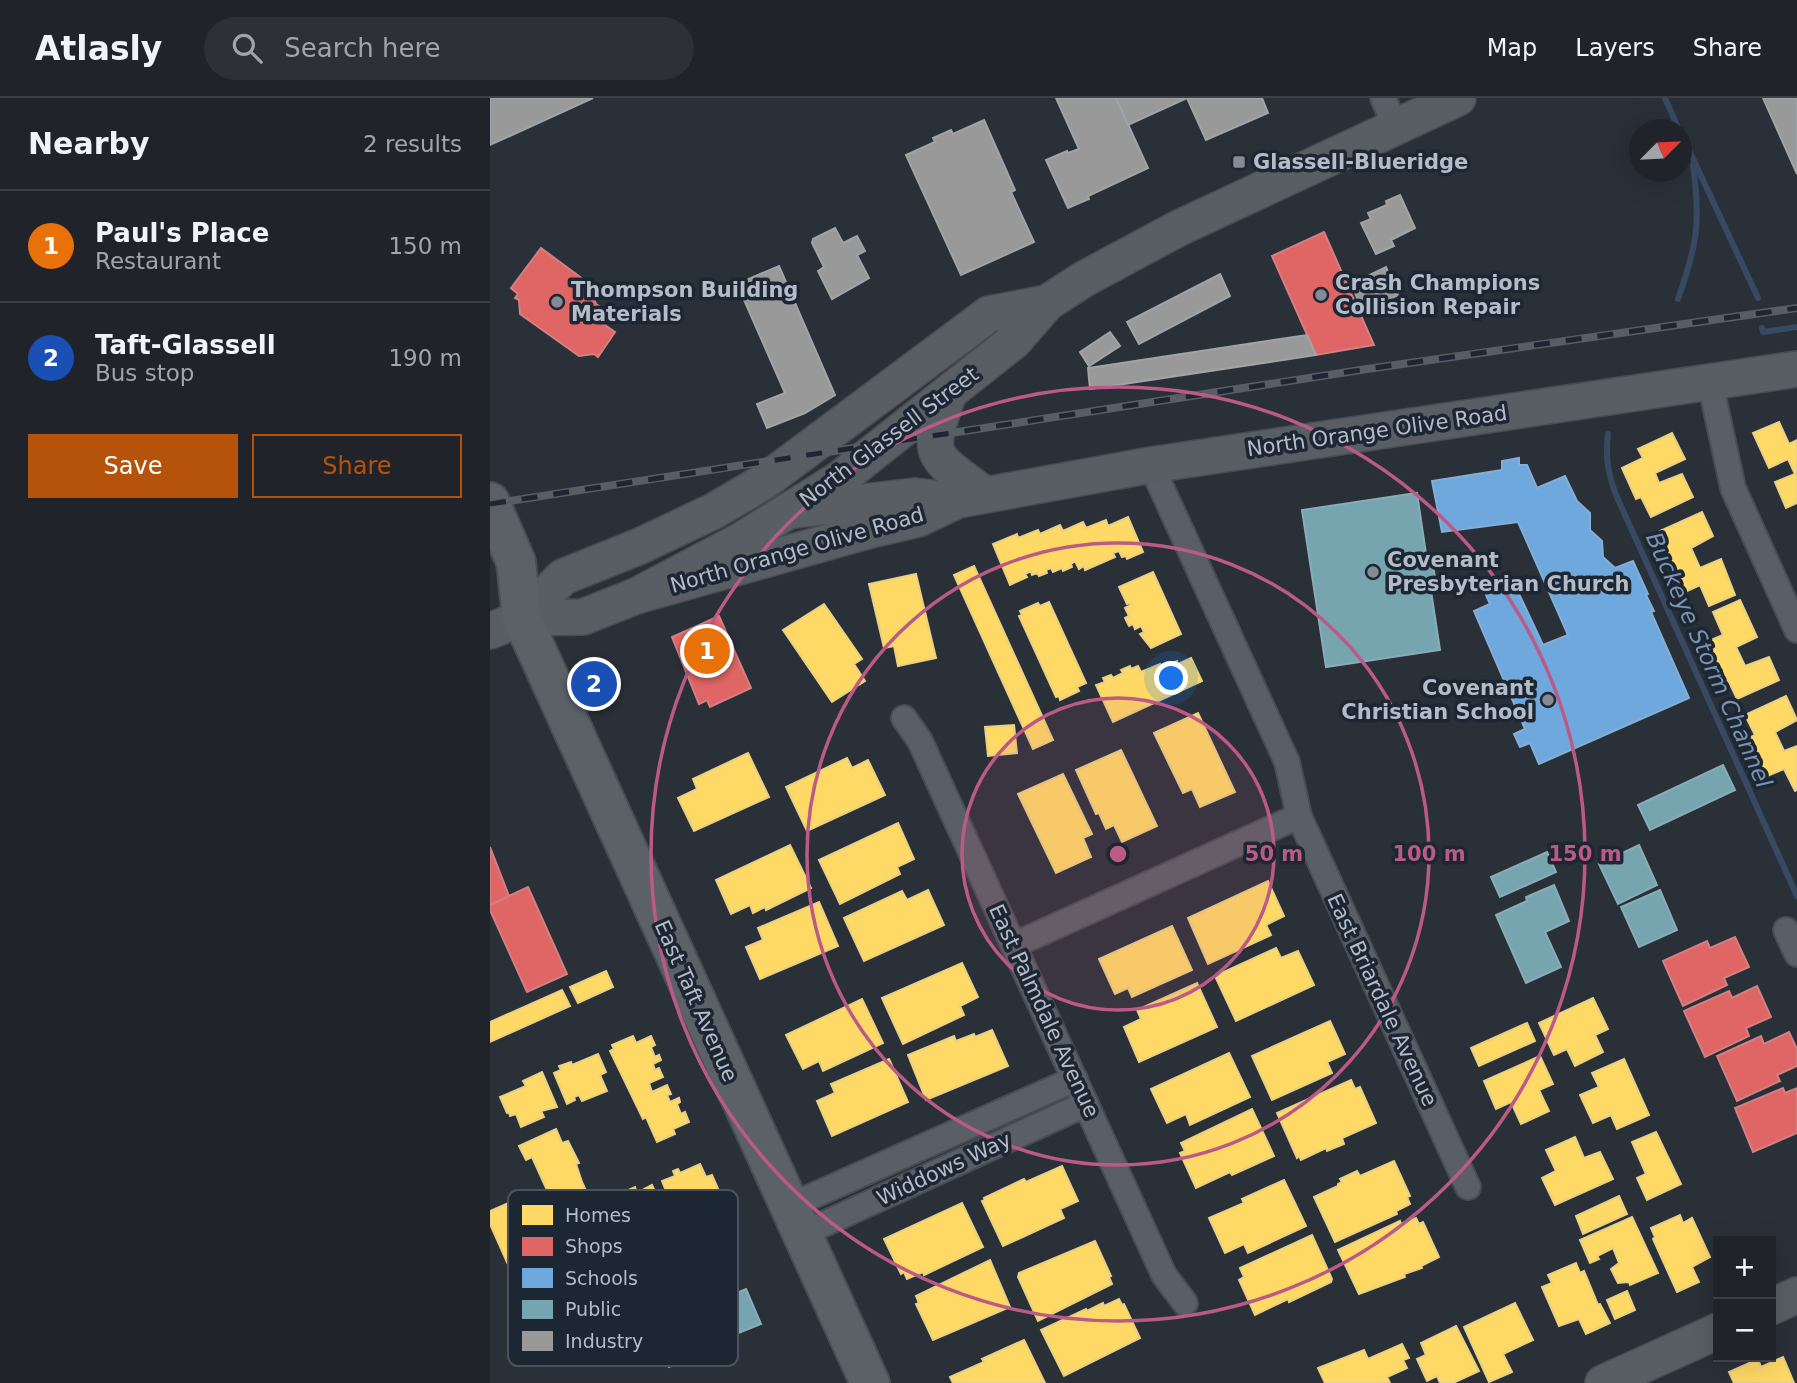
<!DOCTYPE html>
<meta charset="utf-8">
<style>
:root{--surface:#20242a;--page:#2d3036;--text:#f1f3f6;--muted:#a2a4a8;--line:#3d4147;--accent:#b45309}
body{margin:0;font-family:"DejaVu Sans",sans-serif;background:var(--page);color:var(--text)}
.controls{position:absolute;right:21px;bottom:21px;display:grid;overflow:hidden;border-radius:0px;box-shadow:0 7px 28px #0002}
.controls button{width:63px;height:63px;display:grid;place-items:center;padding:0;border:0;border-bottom:2px solid var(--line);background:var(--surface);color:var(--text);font:35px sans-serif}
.compass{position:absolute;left:1139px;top:21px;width:63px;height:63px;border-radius:50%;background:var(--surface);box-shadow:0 7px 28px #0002;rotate:66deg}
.you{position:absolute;left:682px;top:581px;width:24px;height:24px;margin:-18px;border:5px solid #fff;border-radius:50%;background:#1a73e8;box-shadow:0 0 0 10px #1a73e833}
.badge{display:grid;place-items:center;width:46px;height:46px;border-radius:50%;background:var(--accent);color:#fff;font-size:23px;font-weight:700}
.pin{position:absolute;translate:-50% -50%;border:4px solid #fff;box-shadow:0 2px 7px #0006}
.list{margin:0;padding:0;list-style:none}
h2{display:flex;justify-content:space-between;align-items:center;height:91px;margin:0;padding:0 28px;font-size:30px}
h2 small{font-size:23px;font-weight:400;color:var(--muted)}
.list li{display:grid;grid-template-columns:46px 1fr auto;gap:21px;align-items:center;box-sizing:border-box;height:112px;padding:0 28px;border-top:2px solid var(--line)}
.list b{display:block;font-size:26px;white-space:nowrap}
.list p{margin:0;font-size:23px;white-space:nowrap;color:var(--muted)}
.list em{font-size:23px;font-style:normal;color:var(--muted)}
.actions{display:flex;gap:14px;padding:21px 28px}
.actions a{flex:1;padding:16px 0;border:2px solid var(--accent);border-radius:0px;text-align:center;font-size:24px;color:var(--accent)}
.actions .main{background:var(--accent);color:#fff}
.icon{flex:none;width:38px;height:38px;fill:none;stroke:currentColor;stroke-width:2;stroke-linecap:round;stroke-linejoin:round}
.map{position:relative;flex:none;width:1307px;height:1285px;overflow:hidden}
header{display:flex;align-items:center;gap:42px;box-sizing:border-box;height:98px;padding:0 35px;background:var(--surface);border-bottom:2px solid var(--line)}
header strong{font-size:33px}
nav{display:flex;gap:38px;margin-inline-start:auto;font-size:24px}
.search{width:490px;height:63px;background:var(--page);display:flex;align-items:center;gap:18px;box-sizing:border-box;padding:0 24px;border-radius:38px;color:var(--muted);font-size:26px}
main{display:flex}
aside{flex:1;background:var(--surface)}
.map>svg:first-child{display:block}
.homes{fill:#ffd966;stroke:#e8d084;stroke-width:2}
.shops{fill:#e06666;stroke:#d38084;stroke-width:2}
.schools{fill:#6fa8dc;stroke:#84aed6;stroke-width:2}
.public{fill:#76a5af;stroke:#89acb7;stroke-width:2}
.industry{fill:#999;stroke:#a1a4a7;stroke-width:2}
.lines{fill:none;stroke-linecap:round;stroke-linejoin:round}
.stream{stroke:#384963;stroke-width:6}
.street-casing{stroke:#484c53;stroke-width:28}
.secondary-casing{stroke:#484c53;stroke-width:38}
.primary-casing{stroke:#484c55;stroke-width:42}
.street{stroke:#5a5e66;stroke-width:24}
.secondary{stroke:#595d64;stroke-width:35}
.primary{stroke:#5c6168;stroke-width:38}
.rail-casing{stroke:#595d64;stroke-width:8}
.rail{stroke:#1d2633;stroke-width:5;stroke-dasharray:16;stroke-linecap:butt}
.ring{fill:none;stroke:#bc5a87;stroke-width:3.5}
.poi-dot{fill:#848b96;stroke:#1d2633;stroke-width:2.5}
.labels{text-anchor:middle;stroke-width:7;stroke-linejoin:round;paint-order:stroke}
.poi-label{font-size:21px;font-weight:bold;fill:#b4bcc9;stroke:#1d2633;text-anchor:start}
.street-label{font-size:21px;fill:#b4bcc9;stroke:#1d2633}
.water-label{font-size:23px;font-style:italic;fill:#7c92b1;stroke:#1d2633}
.key{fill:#1d2633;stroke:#4a5360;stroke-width:2}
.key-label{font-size:19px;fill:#b4bcc9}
.centre{fill:#bc5a87;stroke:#1d2633;stroke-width:3.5}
.ring-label{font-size:21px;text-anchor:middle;font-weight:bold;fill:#bc5a87;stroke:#1d2633;stroke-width:7;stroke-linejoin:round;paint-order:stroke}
</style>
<header>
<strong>Atlasly</strong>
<div class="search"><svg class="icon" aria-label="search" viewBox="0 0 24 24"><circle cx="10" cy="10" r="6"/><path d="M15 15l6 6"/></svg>Search here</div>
<nav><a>Map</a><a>Layers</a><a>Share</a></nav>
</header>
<main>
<aside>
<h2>Nearby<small>2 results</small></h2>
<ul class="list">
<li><span class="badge" style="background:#e8710a">1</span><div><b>Paul's Place</b><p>Restaurant</p></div><em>150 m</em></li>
<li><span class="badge" style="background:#1a4fb4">2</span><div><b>Taft-Glassell</b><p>Bus stop</p></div><em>190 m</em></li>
</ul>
<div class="actions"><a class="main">Save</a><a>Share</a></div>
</aside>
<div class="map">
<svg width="1307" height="1285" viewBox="0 0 1307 1285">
<rect width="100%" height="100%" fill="#2a3038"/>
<g class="homes">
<path d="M1289,324l10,22 8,-4v63l-11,5 -11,-26 20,-8 -7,-15 -19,9 -16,-35z"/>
<path d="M1182,335l13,26 -30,14 4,10 23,-9 11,23 -42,20 -10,-20 -5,2 -14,-31 21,-10 -5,-9z"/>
<path d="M1212,414l11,24 -22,12 9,20 21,-9 14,36 -26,11 -9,-21 -19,9 -17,-40 5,-2 -9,-21z"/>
<path d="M638,419l15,35 -16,7 -1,-3 -4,1 -3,-6 -6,2 2,4 -30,13 -1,-4 -5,3 -4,-8 -4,3 1,3 -9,4 -1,-3 -9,4 -2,-4 -5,2 1,3 -8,3 -2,-3 -5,2 -1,-4 -6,3 2,3 -17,8 -17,-41 24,-10 1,4 20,-8 2,4 20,-9 3,6 20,-9 3,6 20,-8 2,6z"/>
<path d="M484,468l79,174 -20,9 -79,-174z"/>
<path d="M663,474l28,62 -30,14 -11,-14 4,-2 -3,-6 -6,3 -2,-5 -4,2 -4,-8 4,-2 -4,-8 6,-3 -1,-2 -3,1 -8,-17z"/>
<path d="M426,476l20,84 -38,8 -4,-20 -10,2 -15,-64z"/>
<path d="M1250,502l17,37 -21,10 9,19 24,-9 10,23 -42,19 -9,-19 -6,2 -18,-39 19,-8 -10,-23z"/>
<path d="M559,504l37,81 -9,4 2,4 -19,9 -1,-4 -3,1 -37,-81 3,-1 -2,-4 18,-8 2,3z"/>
<path d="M334,506l38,55 -8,5 11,17 -33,21 -49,-72z"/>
<path d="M701,560l11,23 -89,41 -17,-37 9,-3 -2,-4 8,-3 2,3 10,-5 -2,-3 9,-4 1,3 7,-3 3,6 19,-8 3,7 6,-2 -2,-4 10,-4 1,3z"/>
<path d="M1296,598l11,24 -22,12 9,19 13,-5v44l-2,1 -11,-22 -19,8 -18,-38 8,-4 -10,-20z"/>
<path d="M708,615l37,79 -35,15 -8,-18 -9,4 -29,-60z"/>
<path d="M524,627l3,28 -29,3 -3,-29z"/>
<path d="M631,652l36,76 -35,16 -8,-17 -8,4 -7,-16 -3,1 -20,-44z"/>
<path d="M258,655l21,44 -75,34 -16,-33 19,-9 -4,-10z"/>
<path d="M357,660l5,10 16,-8 17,35 -78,36 -21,-44z"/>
<path d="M573,676l29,60 -9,4 8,19 -35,16 -38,-79z"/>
<path d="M408,725l16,36 -17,8 3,7 -60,30 -21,-44z"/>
<path d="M300,747l21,43 -45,22 -1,-3 -12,6 -3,-8 -19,9 -15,-34z"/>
<path d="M778,783l16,35 -18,9 5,10 -63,29 -20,-46z"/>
<path d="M438,792l16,35 -80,36 -20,-43 58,-27 5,9z"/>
<path d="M329,804l19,44 -78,33 -14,-32 17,-7 -5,-12z"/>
<path d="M682,828l20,44 -60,27 -4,-9 -13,6 -16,-35z"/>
<path d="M786,850l5,10 17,-7 16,34 -78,36 -21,-45z"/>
<path d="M472,865l16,34 -18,9 4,9 -61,29 -21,-46z"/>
<path d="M116,873l7,16 -35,16 -8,-16z"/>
<path d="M707,885l20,44 -78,35 -15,-35 17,-8 -4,-9z"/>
<path d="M72,892l8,16 -80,36v-20z"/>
<path d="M1103,900l15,31 -13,6 8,17 -28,14 -8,-17 -13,6 -15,-32z"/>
<path d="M372,901l21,44 -60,28 -4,-10 -16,8 -17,-34z"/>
<path d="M840,923l15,33 -18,8 5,11 -60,27 -20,-44z"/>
<path d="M1037,925l8,18 -56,25 -8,-18z"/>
<path d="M502,932l16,36 -82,34 -18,-45 46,-19 2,5 18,-7 1,3z"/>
<path d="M143,938l3,7 15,-7 4,9 -4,2 4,10 4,-2 2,5 -8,4 2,6 4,-2 4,9 -14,6 3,9 15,-7 4,9 -4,1 3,7 9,-4 1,4 -3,2 4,10 4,-2 4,10 -16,7 2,5 -18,8 -11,-25 -3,2 -33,-68 4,-2 -2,-4z"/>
<path d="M739,955l21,44 -60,28 -4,-11 -19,9 -16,-34z"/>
<path d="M108,956l8,18 -6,3 7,16 -25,10 -3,-6 -5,2 1,3 -8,4 -13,-31 7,-3 -2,-4 12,-4 1,3z"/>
<path d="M1050,958l13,28 -14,6 10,21 -28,13 -10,-22 -15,7 -12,-28z"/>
<path d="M399,961l19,43 -76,34 -15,-35 18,-8 -4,-9z"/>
<path d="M1134,961l25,56 -32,14 -6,-14 -18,8 -13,-28 19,-8 -7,-14z"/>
<path d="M52,974l15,35 -16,4 3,6 -23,10 -5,-13 -6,2 -1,-4 -2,1 -7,-16 26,-11 -3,-5z"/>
<path d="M861,982l4,9 5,-2 16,36 -34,15 2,6 -17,7 -1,-3 -25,12 -2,-4 -2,2 -20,-45z"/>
<path d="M762,1011l22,47 -42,19 -2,-3 -34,16 -16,-35 5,-2 -4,-8z"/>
<path d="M66,1031l6,14 6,-2 11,22 -3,1 6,18 5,11 4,-1 1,2 -6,3 8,15 -14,7 2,2 -3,3 -14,6 -33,-73 -6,3 -7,-14z"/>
<path d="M1166,1034l25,52 -34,16 -10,-22 9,-4 -14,-32z"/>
<path d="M1085,1039l9,21 16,-6 13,27 -58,26 -13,-27 14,-7 -10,-21z"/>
<path d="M904,1063l16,35 -3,1 3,7 -14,7 1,3 -62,28 -21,-45 24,-11v-2l4,-2 -2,-3 17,-8 3,5z"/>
<path d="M210,1066l6,13 6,-2 7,16 -26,12 1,3 -9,5v-2l-10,4 -1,-3 -10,4 2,4 -16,7 -4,-3 -25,10 -8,-19 5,-3 -6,-13 23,-10 2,6 15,-8 7,15 9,-4 -6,-15 13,-5 -2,-5 5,-2 2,4z"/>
<path d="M572,1068l16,35 -18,8 4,9 -61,28 -21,-45 3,-1 -1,-2 40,-19 2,3z"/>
<path d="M794,1082l22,46 -58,27 -4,-9 -19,9 -16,-35 35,-15 -2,-4z"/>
<path d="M1129,1098l8,18 -44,20 -7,-18z"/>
<path d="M32,1099l4,15 2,-1 4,8 -14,7 3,6 14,-6 3,8 -1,1 8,16 -7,3 4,8 3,-2 6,12 -33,15 -28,-63v-13z"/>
<path d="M472,1105l21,44 -59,28 -1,-3 -16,7 -3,-7 -3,2 -17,-35z"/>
<path d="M1190,1117l3,8 9,-5 18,39 -18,10 7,15 -22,10 -24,-53 2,-2 -4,-9z"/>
<path d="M1142,1119l26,56 -28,12 -1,-3 -11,1 -7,-14 8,-6 -6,-15 -16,8 2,3 -9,4 -10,-23z"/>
<path d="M926,1120l3,6 4,-2 16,35 -18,9 1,2 -18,6 1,3 -46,17 -21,-44 62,-29 1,3z"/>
<path d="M822,1137l20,44 -1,3 -42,20 -1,-3 -33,16 -16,-35 5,-3 -4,-9z"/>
<path d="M605,1143l16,35 -2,1 3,7 -74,37 -20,-44 1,-4z"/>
<path d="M500,1162l20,47 -77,33 -17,-36 3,-1 -3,-7z"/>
<path d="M1086,1165l4,10 4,-2 14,34 2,-1 10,19 -24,11 -7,-15 -20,7 -17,-39 10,-4 -4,-8z"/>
<path d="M1137,1193l8,19 -20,9 -8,-19z"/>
<path d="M629,1201l3,6 2,-1 16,34 -76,38 -23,-46 45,-21 1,2 16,-8 1,3z"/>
<path d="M1025,1205l18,37 -30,14 9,18 -23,10 -25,-55z"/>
<path d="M966,1228l23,45 -26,12h-13l-3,-7 -10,5 -10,-22 9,-4 -5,-12z"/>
<path d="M534,1242l21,43h-92l-3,-6 34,-15 -2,-3z"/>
<path d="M912,1246l7,14 -6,2 4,8 -20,9 3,6h-65l-7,-15 46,-18 4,9z"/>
<path d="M1293,1259l11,26h-60l-5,-11 29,-13 3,8z"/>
</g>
<g class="shops">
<path d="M834,134l50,113 -58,10 -44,-99z"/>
<path d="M51,150l47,35 8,21 10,7 -7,10 16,11 -17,25 -4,-3 -15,2 -59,-42 -1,-14 -4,-2 3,-4 -7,-6z"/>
<path d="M229,518l32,72 -41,19 -3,-7 -8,4 -27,-67z"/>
<path d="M0,749l19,49 -19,9z"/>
<path d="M38,789l39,87 -40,18 -37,-82v-5z"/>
<path d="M1245,839l14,30 -25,11 3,7 -44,21 -20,-45 44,-20 3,7z"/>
<path d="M1267,888l14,31 -25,11 3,8 -44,21 -21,-46 45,-20 3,7z"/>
<path d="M1299,934l8,17v17l-20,9 3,6 -43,20 -20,-45 44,-20 3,8z"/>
<path d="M1293,990l2,5 12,-5v45l-44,19 -18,-44z"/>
</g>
<path class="schools" d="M1029,360v7h8l10,23 28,-12 12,25 13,12v17l12,11 1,16 12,11 18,-7 15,33 -2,1 8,16 -3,1 38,86 -150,66 -9,-21 -10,4 -6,-13 11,-5 -51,-118 16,-7 -4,-9 28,-12 29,62 25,-10 -50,-113 -76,10 -10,-51 70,-11v-9z"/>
<g class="public">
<path d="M927,395l9,61 5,-1 6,37 -6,1 9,59 -114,17 -24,-157z"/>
<path d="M1233,667l12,25 -85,40 -12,-25z"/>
<path d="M1149,747l18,40 -39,19 -19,-40z"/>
<path d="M1057,754l9,20 -56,25 -9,-20z"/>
<path d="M1064,787l15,36 -24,11 16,35 -35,16 -30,-68 31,-14 -1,-4z"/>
<path d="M1170,792l17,40 -38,17 -18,-40z"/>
<path d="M256,1191l15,35 -60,24 2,4 -34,15 -17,-41 62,-27 1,3z"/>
</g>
<g class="industry">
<path d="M0,0h103l-103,47z"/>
<path d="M566,0h60l32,70 -60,28 1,3 -21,9 -22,-48 21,-9 1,2 11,-4z"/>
<path d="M626,0h71l-59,27z"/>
<path d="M697,0h75l6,15 -62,27z"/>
<path d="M1273,0h34v76z"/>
<path d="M494,22l31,70 -4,2 23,50 -73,33 -55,-120 29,-13 -2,-4 18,-8 2,4z"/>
<path d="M910,97l15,33 -24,12 3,6 -18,8 -15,-31 10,-4 -3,-6 19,-8 -1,-4z"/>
<path d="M345,130l8,15 14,-7 8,15 -8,4 12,23 -37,21 -14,-28 6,-4 -12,-24 1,-4z"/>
<path d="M289,168l56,129 -30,18 -38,15 -10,-24 28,-11 -48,-109z"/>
<path d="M896,169l12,28 -16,8 -5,-9 -18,8 -8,-18z"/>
<path d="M730,176l10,22 -91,48 -12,-22z"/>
<path d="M620,234l10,14 -31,20 -9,-14z"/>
<path d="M817,237l9,20 -226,34 -2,-21z"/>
</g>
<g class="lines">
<g class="stream">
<path d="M1175,0l14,32"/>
<path d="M1192,37l76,163"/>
<path d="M1188,201c19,-54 23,-76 15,-134"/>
<path d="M1272,230l1,4 34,-5"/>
<path d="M1118,336c-3,23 0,39 8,61l181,401"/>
</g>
<defs>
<g id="street">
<path d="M893,0l13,29"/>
<path d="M1220,284l23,106 64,142"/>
<path d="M661,367l136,297 12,54 169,371"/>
<path d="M414,620l16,23 244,534 21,28"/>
<path d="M1296,832l11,24"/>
<path d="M524,847l285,-129"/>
<path d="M300,1108l285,-127"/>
<path d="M312,1136l284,-130"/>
</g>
<g id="secondary">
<path d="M459,295c-25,67 -17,61 36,102"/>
<path d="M305,412l120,-14 26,3"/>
<path d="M146,498l235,-66 47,-11 40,-19 193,-35 646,-96"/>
<path d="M32,520l41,-41 77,-31 74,-35 51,-30 224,-167 58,-11"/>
<path d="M0,533l32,-13 61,-1 53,-21 104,-55 101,-63 173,-137 33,-38 37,-24 95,-51 279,-130"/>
<path d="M1281,1209l26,-12"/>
<path d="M1113,1285l115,-52"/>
</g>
<path id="primary" d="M0,404l26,60 6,56 348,765"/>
</defs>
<use href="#street" class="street-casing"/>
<use href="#secondary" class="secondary-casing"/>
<use href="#primary" class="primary-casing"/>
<use href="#street" class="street"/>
<use href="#secondary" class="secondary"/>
<use href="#primary" class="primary"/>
<defs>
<path id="rail" d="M0,406l877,-135 430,-61"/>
</defs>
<use href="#rail" class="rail-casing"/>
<use href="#rail" class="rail"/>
</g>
<circle cx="628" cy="756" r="156" fill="#bc5a87" fill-opacity=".12"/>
<g class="ring">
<circle cx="628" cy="756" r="156"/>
<circle cx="628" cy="756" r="311"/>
<circle cx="628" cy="756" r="467"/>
</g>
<g class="poi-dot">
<rect x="742" y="57" width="14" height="14" rx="3.5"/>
<circle cx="831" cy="197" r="7"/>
<circle cx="67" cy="204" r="7"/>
<circle cx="883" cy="474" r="7"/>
<circle cx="1058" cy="602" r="7"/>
</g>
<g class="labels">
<g class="poi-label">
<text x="763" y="71">Glassell-Blueridge</text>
<text x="845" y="192">Crash Champions<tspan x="845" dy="24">Collision Repair</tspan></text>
<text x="81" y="199">Thompson Building<tspan x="81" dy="24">Materials</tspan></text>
<text x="897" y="469">Covenant<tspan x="897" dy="24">Presbyterian Church</tspan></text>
<text x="1044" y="597" text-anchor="end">Covenant<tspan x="1044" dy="24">Christian School</tspan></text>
</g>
<g class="street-label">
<text transform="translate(887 333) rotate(-8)" y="7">North Orange Olive Road</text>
<text transform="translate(399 339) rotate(-37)" y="7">North Glassell Street</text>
<text transform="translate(307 452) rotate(-16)" y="7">North Orange Olive Road</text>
<text transform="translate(892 902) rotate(65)" y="7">East Briardale Avenue</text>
<text transform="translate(206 903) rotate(66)" y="7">East Taft Avenue</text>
<text transform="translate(554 913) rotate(65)" y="7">East Palmdale Avenue</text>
<text transform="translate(454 1071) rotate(-25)" y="7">Widdows Way</text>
</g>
<g class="water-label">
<text transform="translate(1219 562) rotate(66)" y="8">Buckeye Storm Channel</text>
</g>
</g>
<rect x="18" y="1092" width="230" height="176" rx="10" class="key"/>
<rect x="32" y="1107" width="31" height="20" fill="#ffd966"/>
<rect x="32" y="1139" width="31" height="19" fill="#e06666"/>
<rect x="32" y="1170" width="31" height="20" fill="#6fa8dc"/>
<rect x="32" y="1202" width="31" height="19" fill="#76a5af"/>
<rect x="32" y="1233" width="31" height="20" fill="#999"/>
<g class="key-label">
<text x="75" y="1124">Homes</text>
<text x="75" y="1155">Shops</text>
<text x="75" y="1187">Schools</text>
<text x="75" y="1218">Public</text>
<text x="75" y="1250">Industry</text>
</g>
<circle cx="628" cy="756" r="10" class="centre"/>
<g class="ring-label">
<text x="784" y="763">50 m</text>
<text x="939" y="763">100 m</text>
<text x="1095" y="763">150 m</text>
</g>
</svg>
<div class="controls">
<button>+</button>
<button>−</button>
</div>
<svg class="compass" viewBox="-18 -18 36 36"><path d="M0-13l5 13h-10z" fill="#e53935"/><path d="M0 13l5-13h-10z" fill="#a2a4a8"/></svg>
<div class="you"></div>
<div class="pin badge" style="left:217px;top:553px;background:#e8710a">1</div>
<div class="pin badge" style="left:104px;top:586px;background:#1a4fb4">2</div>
</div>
</main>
